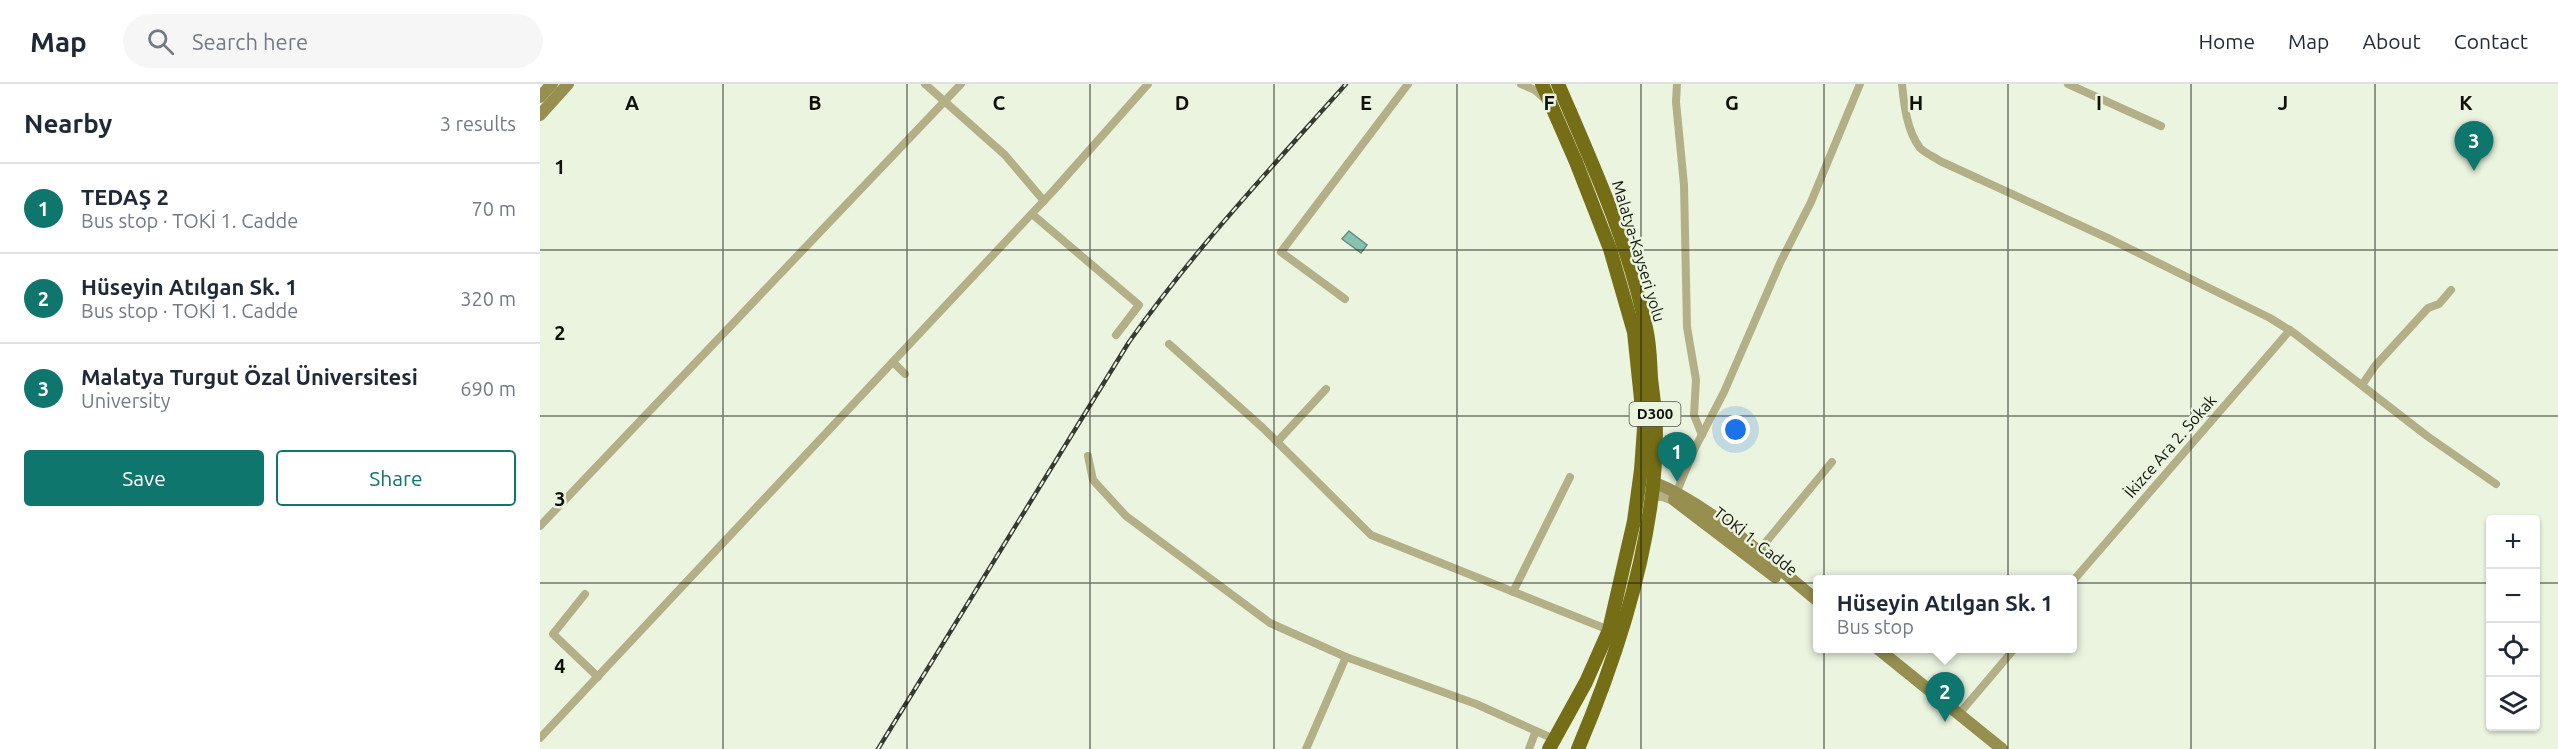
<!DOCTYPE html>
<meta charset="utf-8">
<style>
:root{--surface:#fff;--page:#f6f6f7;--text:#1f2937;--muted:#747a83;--line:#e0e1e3;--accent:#0f766e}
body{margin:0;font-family:Ubuntu,sans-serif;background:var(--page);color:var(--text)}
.controls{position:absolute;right:18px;bottom:18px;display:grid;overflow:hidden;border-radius:6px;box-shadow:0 2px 4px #0004}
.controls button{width:54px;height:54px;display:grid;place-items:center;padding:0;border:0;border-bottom:2px solid var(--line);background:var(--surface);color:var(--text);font:30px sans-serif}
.you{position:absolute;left:1196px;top:346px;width:21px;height:21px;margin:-15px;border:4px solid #fff;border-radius:50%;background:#1a73e8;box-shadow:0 0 0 9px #1a73e833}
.badge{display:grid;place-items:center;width:39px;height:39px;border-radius:50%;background:var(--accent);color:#fff;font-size:20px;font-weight:700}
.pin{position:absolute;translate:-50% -50px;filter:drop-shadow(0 2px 3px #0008)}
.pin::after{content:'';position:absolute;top:32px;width:21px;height:18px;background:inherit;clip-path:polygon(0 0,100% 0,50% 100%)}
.popup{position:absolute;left:1273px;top:491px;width:264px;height:78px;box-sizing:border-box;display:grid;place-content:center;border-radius:6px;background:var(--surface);filter:drop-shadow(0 2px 4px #0005);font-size:20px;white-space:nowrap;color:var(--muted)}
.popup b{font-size:22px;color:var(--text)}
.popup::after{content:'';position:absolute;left:50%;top:100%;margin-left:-12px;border:12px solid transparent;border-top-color:var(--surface)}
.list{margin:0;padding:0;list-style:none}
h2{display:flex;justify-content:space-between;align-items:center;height:78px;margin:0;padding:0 24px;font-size:26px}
h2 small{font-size:20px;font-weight:400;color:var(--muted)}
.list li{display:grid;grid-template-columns:39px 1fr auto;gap:18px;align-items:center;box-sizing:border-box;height:90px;padding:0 24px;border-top:2px solid var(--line)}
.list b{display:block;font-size:22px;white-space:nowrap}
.list p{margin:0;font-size:20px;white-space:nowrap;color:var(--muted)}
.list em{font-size:20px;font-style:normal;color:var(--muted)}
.actions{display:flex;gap:12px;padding:18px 24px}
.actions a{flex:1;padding:14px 0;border:2px solid var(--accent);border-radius:6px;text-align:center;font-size:21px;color:var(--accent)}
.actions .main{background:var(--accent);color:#fff}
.icon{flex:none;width:33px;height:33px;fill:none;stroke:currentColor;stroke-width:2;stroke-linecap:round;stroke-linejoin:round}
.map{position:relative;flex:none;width:2018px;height:665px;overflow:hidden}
header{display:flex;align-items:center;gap:36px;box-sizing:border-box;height:84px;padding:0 30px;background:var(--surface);border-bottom:2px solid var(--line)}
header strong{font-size:28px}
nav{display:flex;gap:33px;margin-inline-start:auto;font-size:21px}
.search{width:420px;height:54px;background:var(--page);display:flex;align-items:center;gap:15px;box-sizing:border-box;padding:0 21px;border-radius:33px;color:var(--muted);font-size:22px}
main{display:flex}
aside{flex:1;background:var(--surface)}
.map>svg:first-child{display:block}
.water{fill:#89c2b0;stroke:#648d7e;stroke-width:1.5}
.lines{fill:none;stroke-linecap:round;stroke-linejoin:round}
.minor{stroke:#b3b087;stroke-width:8}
.tertiary{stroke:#b3b087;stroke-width:10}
.secondary{stroke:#968f50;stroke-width:12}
.trunk{stroke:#766e16;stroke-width:14}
.rail-casing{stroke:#363a31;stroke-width:4.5}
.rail{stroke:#ebf4df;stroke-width:2;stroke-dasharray:7;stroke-linecap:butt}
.grid{fill:none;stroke:#0f120b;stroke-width:1.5;stroke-opacity:0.55}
.labels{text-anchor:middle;stroke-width:5;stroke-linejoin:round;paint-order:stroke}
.shield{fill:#ebf4df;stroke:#51564b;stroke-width:1.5}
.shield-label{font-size:15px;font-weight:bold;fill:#0f120b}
.street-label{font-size:16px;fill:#0f120b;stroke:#ebf4df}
.grid-label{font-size:20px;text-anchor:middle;font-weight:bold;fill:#0f120b;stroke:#ebf4df;stroke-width:5;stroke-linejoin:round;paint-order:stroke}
</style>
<header>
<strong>Map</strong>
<div class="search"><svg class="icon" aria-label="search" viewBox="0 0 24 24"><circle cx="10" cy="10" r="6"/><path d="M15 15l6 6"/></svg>Search here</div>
<nav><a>Home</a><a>Map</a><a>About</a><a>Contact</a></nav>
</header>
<main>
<aside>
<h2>Nearby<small>3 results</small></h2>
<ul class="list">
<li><span class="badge">1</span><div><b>TEDAŞ 2</b><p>Bus stop · TOKİ 1. Cadde</p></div><em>70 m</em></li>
<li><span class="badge">2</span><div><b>Hüseyin Atılgan Sk. 1</b><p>Bus stop · TOKİ 1. Cadde</p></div><em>320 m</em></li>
<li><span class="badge">3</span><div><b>Malatya Turgut Özal Üniversitesi</b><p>University</p></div><em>690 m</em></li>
</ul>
<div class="actions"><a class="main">Save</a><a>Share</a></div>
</aside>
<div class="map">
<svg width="2018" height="665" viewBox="0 0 2018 665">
<rect width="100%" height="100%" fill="#ebf4df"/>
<path class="water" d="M809,147l18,14 -6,8 -19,-14z"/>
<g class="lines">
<g class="minor">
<path d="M385,0l80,71 39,46"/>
<path d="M981,0l14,6 11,10"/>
<path d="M1137,0l-1,18 8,83 3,142 9,53 -2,35 8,20"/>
<path d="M1362,0c2,21 5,47 18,64 5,5 14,9 20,13l172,79 158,78 24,15 133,103 69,48"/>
<path d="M1528,0l93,42"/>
<path d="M492,130l107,91 -23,30"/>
<path d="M805,215l-64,-47 127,-168"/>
<path d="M629,260l94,84 108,107 238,95"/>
<path d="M353,278l12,12"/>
<path d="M1822,301l13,-19 53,-58 11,-4 12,-14"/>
<path d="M737,358l49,-53"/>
<path d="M548,372l5,24 33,36 144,107 76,34 130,47 78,35"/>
<path d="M1135,412l20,-48 29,-56 56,-129 31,-61 49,-118"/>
<path d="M0,442l421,-442"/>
<path d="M1216,470l76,-92"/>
<path d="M1532,498l218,-252"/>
<path d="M973,508l57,-115"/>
<path d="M45,510l-32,40 45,43"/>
<path d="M1419,630l56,-66"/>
<path d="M0,654l514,-548 94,-106"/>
<path d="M766,665l40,-92"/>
<path d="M989,665l6,-16"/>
</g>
<path class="tertiary" d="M1112,412h11l10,4"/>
<g class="secondary">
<path d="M0,13l12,-13"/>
<path d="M0,31l28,-31"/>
<path d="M1113,398c59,23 115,79 165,119"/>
<path d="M1134,416l101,77"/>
<path d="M1337,564l125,101"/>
</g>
<g class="trunk">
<path d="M1002,0l34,78 34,87 24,83 10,96 -3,42 -7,51 -25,109 -23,52 -37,67"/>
<path d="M1018,0c34,79 71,159 88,244 4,16 4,33 5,50 2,18 5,36 5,54 0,106 -37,220 -78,317"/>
</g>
<defs>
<path id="rail" d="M338,665l251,-407c66,-93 141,-173 217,-258"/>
</defs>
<use href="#rail" class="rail-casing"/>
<use href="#rail" class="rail"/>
</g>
<path class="grid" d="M183,0v665M367,0v665M550,0v665M734,0v665M917,0v665M1101,0v665M1284,0v665M1468,0v665M1651,0v665M1835,0v665M0,166h2018M0,332h2018M0,499h1950M1996,499h22"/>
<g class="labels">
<rect class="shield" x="1089.5" y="318" width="51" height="24" rx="4.5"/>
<g class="shield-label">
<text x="1115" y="335">D300</text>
</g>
<g class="street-label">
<text transform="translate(1099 167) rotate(73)" y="6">Malatya-Kayseri yolu</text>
<text transform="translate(1630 362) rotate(-49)" y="6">İkizce Ara 2. Sokak</text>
<text transform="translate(1216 457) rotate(38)" y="6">TOKİ 1. Cadde</text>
</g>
</g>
<g class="grid-label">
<text x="92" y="26">A</text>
<text x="275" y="26">B</text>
<text x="459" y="26">C</text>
<text x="642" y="26">D</text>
<text x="826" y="26">E</text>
<text x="1009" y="26">F</text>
<text x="1192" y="26">G</text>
<text x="1376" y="26">H</text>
<text x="1559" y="26">I</text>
<text x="1743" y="26">J</text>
<text x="1926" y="26">K</text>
<text x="20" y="90">1</text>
<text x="20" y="256">2</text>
<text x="20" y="422">3</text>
<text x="20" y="589">4</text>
</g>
</svg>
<div class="controls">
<button>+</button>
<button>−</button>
<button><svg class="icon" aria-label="locate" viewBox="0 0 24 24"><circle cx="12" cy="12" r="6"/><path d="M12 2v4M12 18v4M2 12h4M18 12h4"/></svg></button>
<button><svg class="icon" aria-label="layers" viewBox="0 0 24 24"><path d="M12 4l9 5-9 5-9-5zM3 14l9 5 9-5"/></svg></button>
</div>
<div class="you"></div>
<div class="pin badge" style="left:1137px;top:398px">1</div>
<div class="pin badge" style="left:1405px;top:638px">2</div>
<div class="popup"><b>Hüseyin Atılgan Sk. 1</b>Bus stop</div>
<div class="pin badge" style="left:1934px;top:87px">3</div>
</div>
</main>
